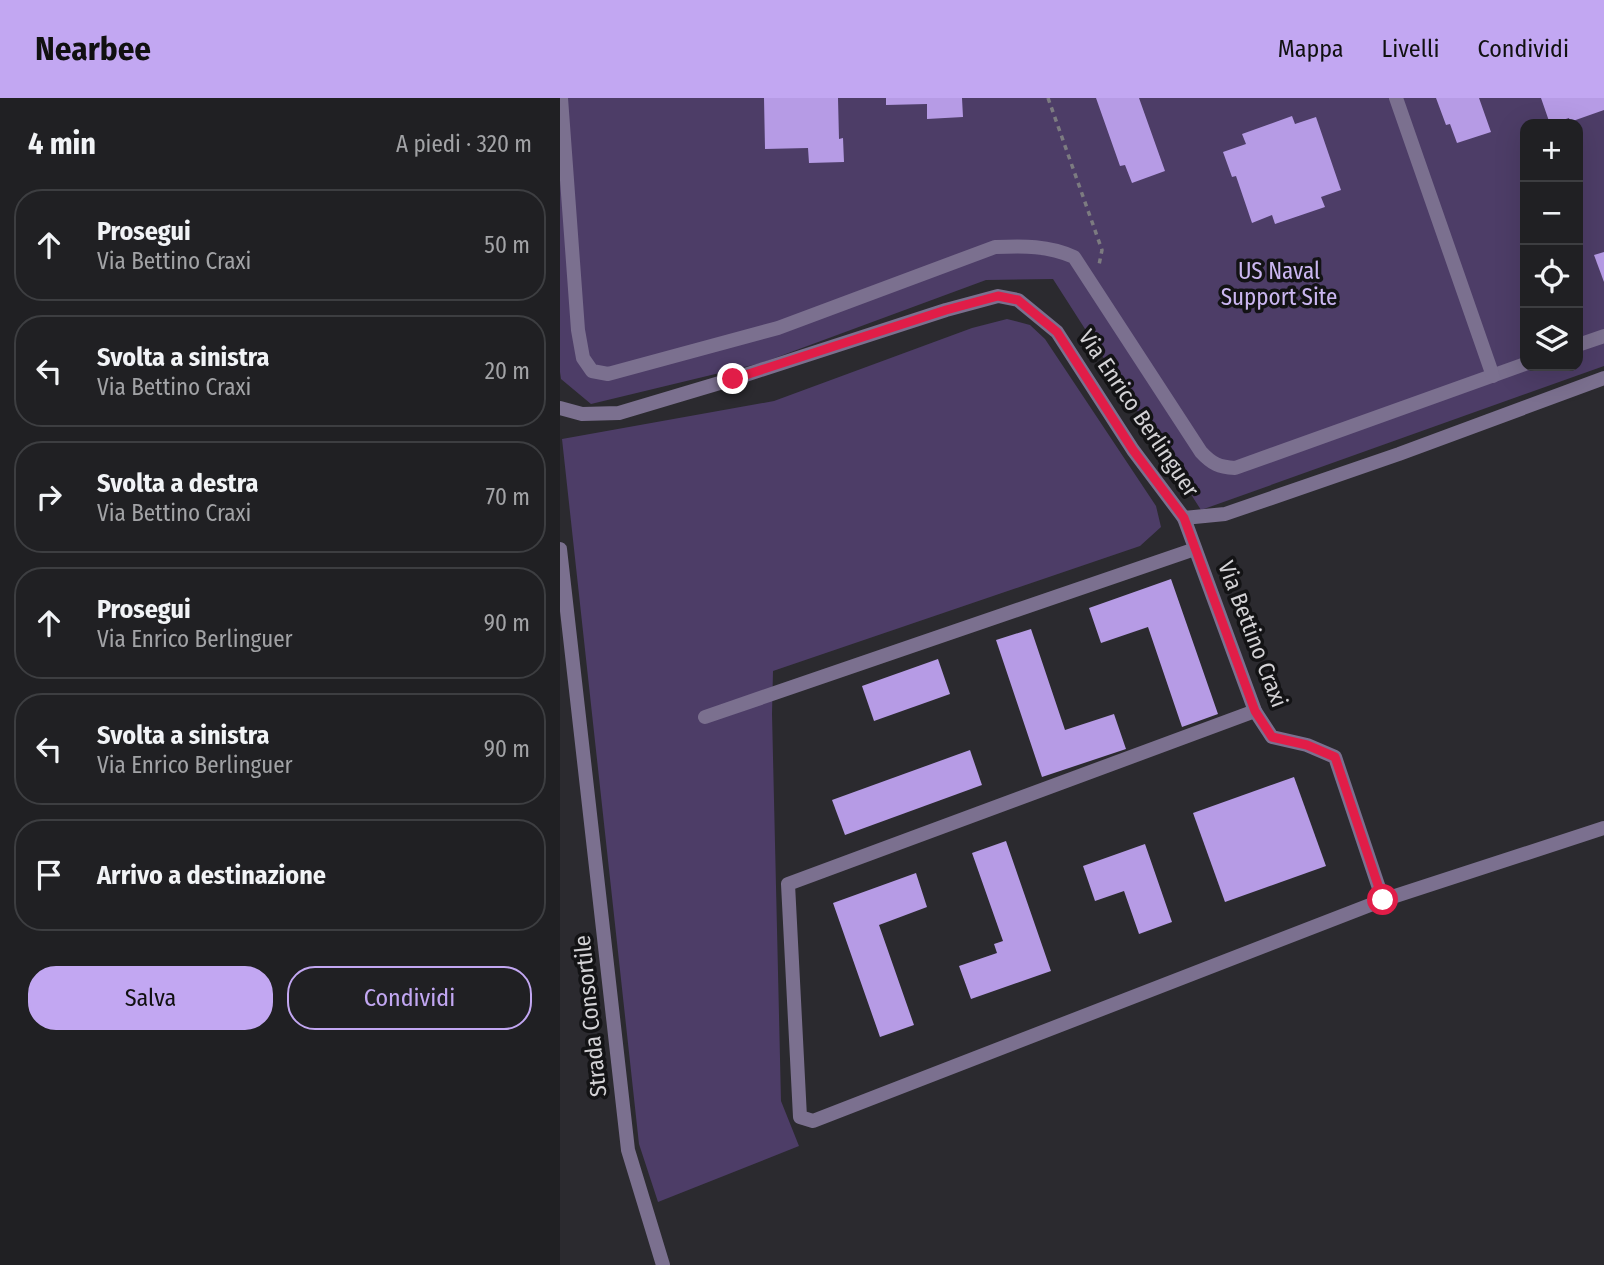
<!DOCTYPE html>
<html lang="it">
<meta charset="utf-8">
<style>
:root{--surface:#202023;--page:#2d2d30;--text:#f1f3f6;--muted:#a2a3a6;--line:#3d3e41;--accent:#c2a7f2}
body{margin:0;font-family:"Fira Sans Condensed",sans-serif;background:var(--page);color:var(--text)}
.controls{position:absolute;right:21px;top:21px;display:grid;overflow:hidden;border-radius:14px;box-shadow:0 7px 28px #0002}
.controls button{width:63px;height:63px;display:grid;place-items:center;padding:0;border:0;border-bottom:2px solid var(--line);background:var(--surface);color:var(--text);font:35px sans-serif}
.stop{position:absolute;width:21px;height:21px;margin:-16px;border:5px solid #e11d48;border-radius:50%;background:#fff}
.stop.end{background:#e11d48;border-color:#fff;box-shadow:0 2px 7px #0008}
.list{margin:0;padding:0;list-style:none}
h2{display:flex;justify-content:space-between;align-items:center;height:91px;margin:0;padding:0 28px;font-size:30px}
h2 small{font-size:23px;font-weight:400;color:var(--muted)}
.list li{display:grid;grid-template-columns:46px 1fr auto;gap:21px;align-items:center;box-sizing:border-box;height:112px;margin:0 14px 14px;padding:0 14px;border:2px solid var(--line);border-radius:28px}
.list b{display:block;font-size:26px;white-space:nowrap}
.list p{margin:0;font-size:23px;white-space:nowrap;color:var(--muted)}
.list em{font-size:23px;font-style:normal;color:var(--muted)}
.actions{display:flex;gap:14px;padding:21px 28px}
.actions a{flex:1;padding:16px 0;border:2px solid var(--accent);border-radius:28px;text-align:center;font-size:24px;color:var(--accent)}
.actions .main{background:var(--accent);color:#111}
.icon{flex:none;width:38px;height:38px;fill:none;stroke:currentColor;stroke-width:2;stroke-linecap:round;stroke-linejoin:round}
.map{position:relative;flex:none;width:1044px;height:1167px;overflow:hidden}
header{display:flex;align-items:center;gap:42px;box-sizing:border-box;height:98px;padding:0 35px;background:var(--accent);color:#111}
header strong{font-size:33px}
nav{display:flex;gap:38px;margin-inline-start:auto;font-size:24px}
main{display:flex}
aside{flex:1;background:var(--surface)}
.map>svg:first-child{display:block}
.green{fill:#4d3d67;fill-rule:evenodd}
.building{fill:#b69be5}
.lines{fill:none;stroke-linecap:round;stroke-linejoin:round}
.path{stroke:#7c7b80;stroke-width:3.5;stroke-dasharray:5 5;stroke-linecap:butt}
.minor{stroke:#7b708f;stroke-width:14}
.route{stroke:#e11d48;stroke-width:9}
.labels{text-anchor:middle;stroke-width:7;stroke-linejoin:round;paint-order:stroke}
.park-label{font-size:23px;fill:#cbb7f1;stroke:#131315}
.street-label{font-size:23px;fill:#d3d2d5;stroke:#131315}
</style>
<header>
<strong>Nearbee</strong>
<nav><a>Mappa</a><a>Livelli</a><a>Condividi</a></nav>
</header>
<main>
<aside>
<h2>4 min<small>A piedi · 320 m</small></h2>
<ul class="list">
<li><svg class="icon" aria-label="ahead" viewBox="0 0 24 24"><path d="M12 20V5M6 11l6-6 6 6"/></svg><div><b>Prosegui</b><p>Via Bettino Craxi</p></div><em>50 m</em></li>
<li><svg class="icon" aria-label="left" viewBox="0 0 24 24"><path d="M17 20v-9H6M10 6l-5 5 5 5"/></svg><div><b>Svolta a sinistra</b><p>Via Bettino Craxi</p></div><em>20 m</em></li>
<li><svg class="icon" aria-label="right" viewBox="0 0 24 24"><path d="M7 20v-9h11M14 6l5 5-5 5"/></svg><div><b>Svolta a destra</b><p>Via Bettino Craxi</p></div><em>70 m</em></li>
<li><svg class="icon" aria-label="ahead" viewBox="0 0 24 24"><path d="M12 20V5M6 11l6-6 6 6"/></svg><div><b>Prosegui</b><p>Via Enrico Berlinguer</p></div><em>90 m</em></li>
<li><svg class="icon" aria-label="left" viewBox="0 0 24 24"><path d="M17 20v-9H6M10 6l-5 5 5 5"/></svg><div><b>Svolta a sinistra</b><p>Via Enrico Berlinguer</p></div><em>90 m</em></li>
<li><svg class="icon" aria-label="arrive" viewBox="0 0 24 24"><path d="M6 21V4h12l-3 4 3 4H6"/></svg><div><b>Arrivo a destinazione</b></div></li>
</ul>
<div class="actions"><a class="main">Salva</a><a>Condividi</a></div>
</aside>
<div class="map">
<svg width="1044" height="1167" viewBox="0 0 1044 1167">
<rect width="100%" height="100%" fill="#2b2a2f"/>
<g class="green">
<path d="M0,0h1044v268l-403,144 -148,-231 -67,1 -225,83 -170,41 -30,-25 -1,-7zM965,26h53v242h-53z"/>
<path d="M447,221l23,6 15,14 111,167 5,21 -21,19 -367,125 -1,43 9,387 18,45 -141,56 -19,-58 -77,-705 212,-38 198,-73z"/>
</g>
<g class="building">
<path d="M204,0h74l1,41 4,-1 1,24 -35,1 -1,-15 -43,1z"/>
<path d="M326,0h76l1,19 -36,2v-15l-41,1z"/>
<path d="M536,0h43l26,73 -33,12 -7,-18 -5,1z"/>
<path d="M876,0h43l12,34 -34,11 -7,-19 -4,1z"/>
<path d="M981,0h63v12l-34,12 -1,-4 -19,6z"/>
<path d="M732,18l3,8 21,-7 25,73 -20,7 4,10 -50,17 -3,-9 -20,8 -16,-47 -4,1 -9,-25 23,-8 -4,-10z"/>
<path d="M1044,154v30l-10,-27z"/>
<path d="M611,481l47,135 -36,13 -34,-100 -47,16 -12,-35z"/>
<path d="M471,531l34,101 49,-16 12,35 -84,28 -46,-137z"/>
<path d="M378,561l12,35 -76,27 -12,-35z"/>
<path d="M410,652l12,35 -137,50 -13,-35z"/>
<path d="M734,679l32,89 -101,36 -32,-89z"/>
<path d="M446,743l45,130 -80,28 -12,-33 38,-13 -3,-9 9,-3 -31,-88z"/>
<path d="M585,746l27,78 -33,12 -15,-43 -29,10 -12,-35z"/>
<path d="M356,775l11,34 -48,18 35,100 -34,12 -47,-134z"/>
</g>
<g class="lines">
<path class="path" d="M488,0l54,152 -3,15"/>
<g class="minor">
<path d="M1,0l17,232 5,28 9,13 16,3 170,-46 217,-81c28,-1 53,-2 79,10l127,195c11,12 18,15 34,16l290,-104"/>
<path d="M836,0l97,278"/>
<path d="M1018,247l26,-9"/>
<path d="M0,310l22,6 37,-1 114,-34 213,-69 52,-14 20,4 39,32 76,118 51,68 41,-4 174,-60 205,-76"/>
<path d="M624,420l71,193 17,26 35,8 28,12 48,143"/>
<path d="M0,451l68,601 35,115"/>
<path d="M695,613l-467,173 12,233 13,4 570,-221 221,-72"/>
<path d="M145,619l490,-168"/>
</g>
</g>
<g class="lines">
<path class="route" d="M173,281l213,-69 52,-14 20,4 39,32 76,118 51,68 71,193 17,26 35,8 28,12 48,143"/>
</g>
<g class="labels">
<g class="park-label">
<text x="719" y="181">US Naval<tspan x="719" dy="26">Support Site</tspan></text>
</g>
<g class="street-label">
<text transform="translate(579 315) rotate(56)" y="8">Via Enrico Berlinguer</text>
<text transform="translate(693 536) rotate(69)" y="8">Via Bettino Craxi</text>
<text transform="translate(30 918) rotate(-96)" y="8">Strada Consortile</text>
</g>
</g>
</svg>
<div class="controls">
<button>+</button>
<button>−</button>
<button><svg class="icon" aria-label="locate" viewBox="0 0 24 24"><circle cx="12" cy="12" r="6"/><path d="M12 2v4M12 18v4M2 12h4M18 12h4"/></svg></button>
<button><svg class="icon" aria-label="layers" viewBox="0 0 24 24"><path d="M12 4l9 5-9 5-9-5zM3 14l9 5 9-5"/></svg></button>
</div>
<div class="stop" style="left:823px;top:802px"></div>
<div class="stop end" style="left:173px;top:281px"></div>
</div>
</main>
